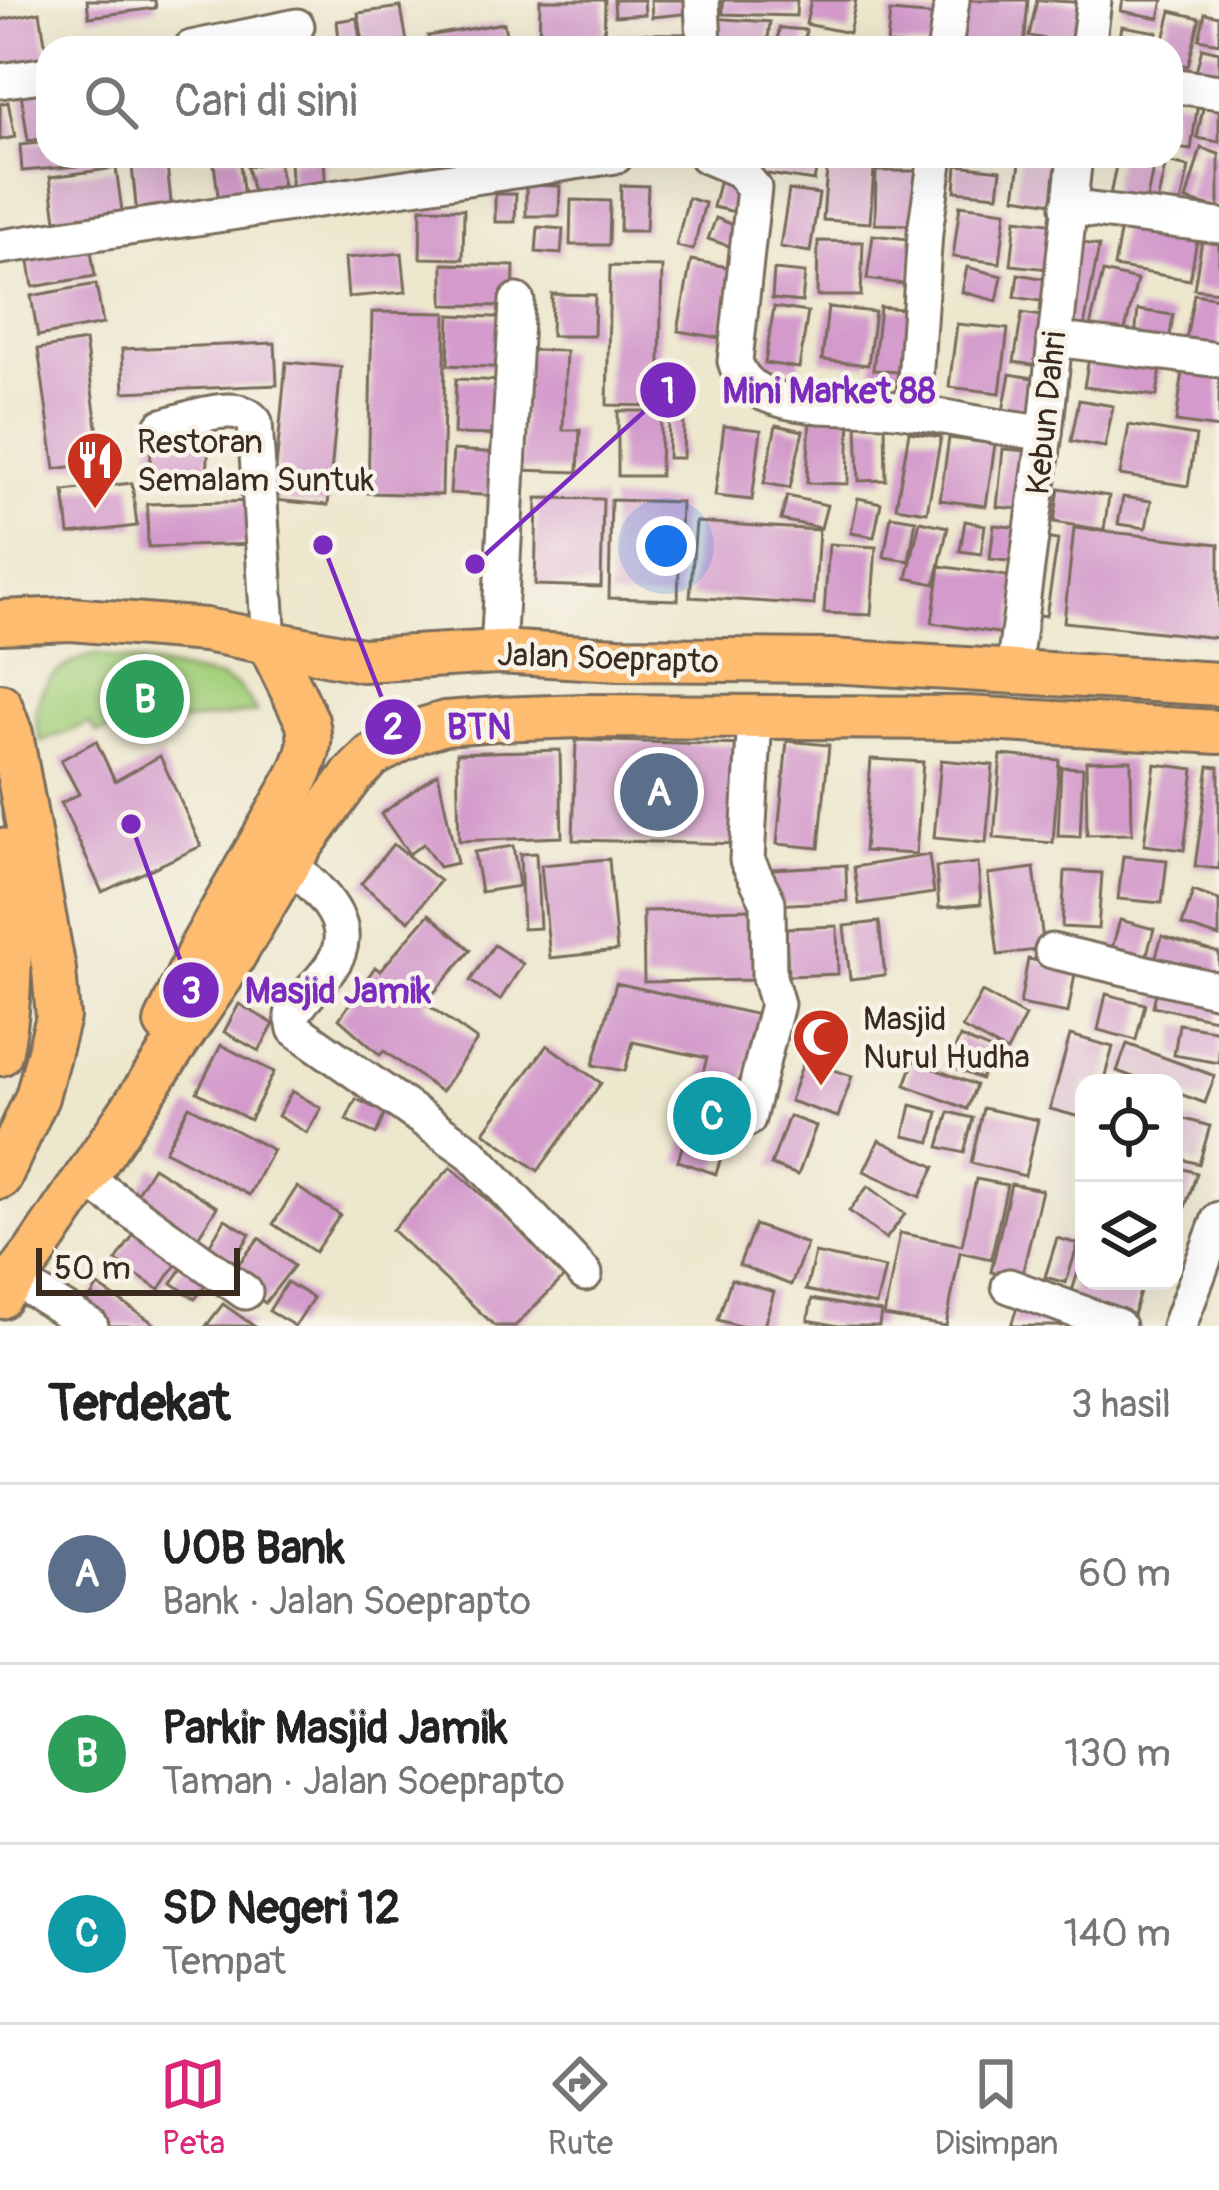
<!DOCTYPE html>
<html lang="id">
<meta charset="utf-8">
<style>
:root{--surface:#fff;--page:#f6f6f6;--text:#222;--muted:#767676;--line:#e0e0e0;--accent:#db2777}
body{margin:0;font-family:Pangolin,sans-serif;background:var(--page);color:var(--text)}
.controls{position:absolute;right:36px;bottom:36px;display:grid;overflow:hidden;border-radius:24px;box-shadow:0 12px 48px #0002}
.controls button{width:108px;height:108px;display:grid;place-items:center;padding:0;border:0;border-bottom:3px solid var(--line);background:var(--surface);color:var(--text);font:60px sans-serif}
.scale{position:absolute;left:36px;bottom:30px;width:204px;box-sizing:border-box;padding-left:12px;border:6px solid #3b2a1e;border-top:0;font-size:33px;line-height:42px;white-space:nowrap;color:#3b2a1e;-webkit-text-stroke:9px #f7f3e8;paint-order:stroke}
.you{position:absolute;left:666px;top:546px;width:42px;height:42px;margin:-30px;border:9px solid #fff;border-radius:50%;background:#1a73e8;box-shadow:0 0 0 18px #1a73e833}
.badge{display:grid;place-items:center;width:78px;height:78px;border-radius:50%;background:var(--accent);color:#fff;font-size:39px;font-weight:700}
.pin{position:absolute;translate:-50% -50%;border:6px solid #fff;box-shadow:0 3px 12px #0006}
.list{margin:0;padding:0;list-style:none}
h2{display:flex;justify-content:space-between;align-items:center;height:156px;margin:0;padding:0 48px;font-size:51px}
h2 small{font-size:39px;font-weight:400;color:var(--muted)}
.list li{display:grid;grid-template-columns:78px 1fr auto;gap:36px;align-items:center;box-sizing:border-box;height:180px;padding:0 48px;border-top:3px solid var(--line)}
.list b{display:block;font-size:45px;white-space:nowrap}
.list p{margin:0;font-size:39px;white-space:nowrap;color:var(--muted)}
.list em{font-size:39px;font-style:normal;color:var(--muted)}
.icon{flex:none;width:66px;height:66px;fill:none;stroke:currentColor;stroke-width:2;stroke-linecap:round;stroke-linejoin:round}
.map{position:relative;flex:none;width:1219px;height:1326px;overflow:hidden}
.search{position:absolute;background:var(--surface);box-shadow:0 12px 48px #0002;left:36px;right:36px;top:36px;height:132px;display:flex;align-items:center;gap:30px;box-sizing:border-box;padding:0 42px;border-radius:36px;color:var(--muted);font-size:45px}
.sheet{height:696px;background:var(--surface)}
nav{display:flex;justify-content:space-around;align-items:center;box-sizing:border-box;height:168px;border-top:3px solid var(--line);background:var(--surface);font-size:33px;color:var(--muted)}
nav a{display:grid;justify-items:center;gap:6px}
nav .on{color:var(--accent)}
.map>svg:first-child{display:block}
.green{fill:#a6d17e;stroke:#707e4e;stroke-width:3}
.building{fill:#d39acb}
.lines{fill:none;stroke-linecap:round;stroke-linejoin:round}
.minor-casing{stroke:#796c5b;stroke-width:39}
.major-casing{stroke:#796c5b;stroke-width:48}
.minor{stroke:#fff;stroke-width:33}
.major{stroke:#fdbc70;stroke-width:42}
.labels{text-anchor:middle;stroke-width:9;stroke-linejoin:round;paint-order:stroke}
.street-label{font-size:33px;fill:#3b2a1e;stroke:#f7f3e8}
.poi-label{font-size:33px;fill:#3b2a1e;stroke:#f7f3e8;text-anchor:start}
.leader{fill:none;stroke:#7b2cbf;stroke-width:4.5}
.callout-dot{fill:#7b2cbf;stroke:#f7f3e8;stroke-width:4.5}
.mark-label{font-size:36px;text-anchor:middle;font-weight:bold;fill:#fff}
.callout-label{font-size:36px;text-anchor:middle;font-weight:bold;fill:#7b2cbf;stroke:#f7f3e8;stroke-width:9;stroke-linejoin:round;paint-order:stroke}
</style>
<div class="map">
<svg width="1219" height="1326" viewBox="0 0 1219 1326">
<rect width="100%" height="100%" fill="#f7f3e8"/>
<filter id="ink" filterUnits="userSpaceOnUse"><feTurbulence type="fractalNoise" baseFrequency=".00833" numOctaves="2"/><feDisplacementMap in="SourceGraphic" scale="24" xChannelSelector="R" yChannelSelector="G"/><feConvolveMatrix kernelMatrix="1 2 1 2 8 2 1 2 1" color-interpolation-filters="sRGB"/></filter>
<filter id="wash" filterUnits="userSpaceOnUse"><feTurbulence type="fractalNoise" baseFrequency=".004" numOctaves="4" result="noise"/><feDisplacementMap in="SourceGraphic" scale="48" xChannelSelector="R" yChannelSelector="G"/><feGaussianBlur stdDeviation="2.7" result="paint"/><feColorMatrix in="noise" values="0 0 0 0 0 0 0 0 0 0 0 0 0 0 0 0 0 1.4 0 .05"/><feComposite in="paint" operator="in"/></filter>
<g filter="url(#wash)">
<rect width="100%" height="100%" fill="#ede7cd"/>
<path class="green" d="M98,655l122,23 19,9 18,25 -161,21 -6,-10 -49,19c-2,-8 -6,-22 -5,-30 4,-33 32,-53 62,-57z"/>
<g id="blocks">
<g class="building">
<path d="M87,0h68l1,8 -67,9z"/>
<path d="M540,0h65l-1,48h-65z"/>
<path d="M614,0h30l1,14 -30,2z"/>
<path d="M651,0h41l1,13 -41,4z"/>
<path d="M723,0h74l-1,16 -73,-2z"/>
<path d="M811,0h45l-7,33 -43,-9z"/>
<path d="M960,0h68l-4,48h-68z"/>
<path d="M1037,0l53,3 -9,43 -52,-10z"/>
<path d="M1123,0h40l-4,18 -38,-7z"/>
<path d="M401,7l7,41h-44l-6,-35z"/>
<path d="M1171,11l29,7 -12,48 -17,-4v-14h-9z"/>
<path d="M40,12l8,50 -48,9v-51z"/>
<path d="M890,12l49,4 -3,32 -49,-4z"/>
<path d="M1205,13l14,3v27l-20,-4z"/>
<path d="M357,18l4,30h-21l-3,-27z"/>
<path d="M710,18l60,4 -3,26h-60z"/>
<path d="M504,23l4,25h-78l-2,-12z"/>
<path d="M1122,26l35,6 -2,16h-37z"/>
<path d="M779,28l27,2 -2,18h-27z"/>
<path d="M620,33l65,1v14h-66z"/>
<path d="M1202,48l17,4v31l-24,-7z"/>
<path d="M48,88v50l-20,3 -7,-48z"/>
<path d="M1205,98l14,3v41l-22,-4z"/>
<path d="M1171,99l27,4 -7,47 -20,-3z"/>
<path d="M8,102l7,35 -15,3v-36z"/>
<path d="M48,142v14h52l1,8 -79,7 -2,-26z"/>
<path d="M1201,148l18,6v55l-33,-9z"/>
<path d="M131,156h35l6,55 -35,4z"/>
<path d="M213,156h26l5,42 -25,4z"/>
<path d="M764,156h55l-5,25 -53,-8z"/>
<path d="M828,156h47l-5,67 -47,-3z"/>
<path d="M1021,156h52l-8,49 -50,-8z"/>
<path d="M1118,156l36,7 -10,50 -36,-8z"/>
<path d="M324,159l2,37 -34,3 -2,-38z"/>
<path d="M278,160l5,26 -30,7 -6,-26z"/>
<path d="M1166,162l23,5 -11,50 -23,-5z"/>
<path d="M957,165l44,5 -3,25 -43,-4z"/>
<path d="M116,168l6,43 -66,9 -6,-43z"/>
<path d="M876,171h41l-2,54 -40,-1z"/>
<path d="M720,179l31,8 -7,27 -31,-7z"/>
<path d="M526,185l34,1 -1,30h-33z"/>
<path d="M621,185l27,1 -2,45h-26z"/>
<path d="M789,190l30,4 -9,58 -30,-5z"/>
<path d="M495,194h21l-1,28h-20z"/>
<path d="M688,198l17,5 -12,47 -17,-4z"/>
<path d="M571,200l39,1 -1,44h-39z"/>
<path d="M960,205l46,6 -6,52 -47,-6z"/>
<path d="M421,208l43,1 -1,50 -43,-1z"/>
<path d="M716,218l20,8 -7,20 -21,-7z"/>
<path d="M1016,219l48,6 -6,45 -47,-5z"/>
<path d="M1122,221l76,13 -8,46 -76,-13z"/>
<path d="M538,227l25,2 -2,25 -25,-2z"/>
<path d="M1203,234l16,2v56l-25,-3z"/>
<path d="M873,235l43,5 -6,45 -43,-6z"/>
<path d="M818,241l45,1 -2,54h-44z"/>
<path d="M1074,241l25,5 -15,81 -26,-5z"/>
<path d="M90,244l5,32 -62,11 -5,-31z"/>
<path d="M402,253l4,39 -58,5 -3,-39z"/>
<path d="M691,260l42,8 -12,70 -43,-7z"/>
<path d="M443,264l71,2 -1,40 -70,-1z"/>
<path d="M610,266l52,1 -3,139 -52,-1z"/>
<path d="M967,267l35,9 -5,25 -35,-9z"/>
<path d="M774,270l31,3 -3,29 -30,-3z"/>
<path d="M1103,272l34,8 -15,63 -34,-8z"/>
<path d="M1018,274l33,6 -4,22 -32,-5z"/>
<path d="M96,284l7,40 -65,12 -7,-40z"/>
<path d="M552,294l43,1 -1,41h-43z"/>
<path d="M1194,294l25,4v53l-34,-5z"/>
<path d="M774,307l34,5 -9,56 -34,-5z"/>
<path d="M828,307l47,5 -7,53 -46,-5z"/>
<path d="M880,307l35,3 -6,63 -36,-3z"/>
<path d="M1138,310l35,5 -5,35 -34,-4z"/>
<path d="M372,312l74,1 -4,182 -74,-2z"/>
<path d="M1022,313l32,5 -9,49 -31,-5z"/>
<path d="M450,315l64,3 -3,50 -63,-3z"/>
<path d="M957,324l51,5 -8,64 -51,-6z"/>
<path d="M85,341l17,121 -47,7 -17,-120z"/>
<path d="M275,343l2,42 -153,7 -2,-43z"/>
<path d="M525,350l41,1 -3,79h17l-2,42 -58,-2z"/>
<path d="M1089,358l72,9 -4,29 -73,-9z"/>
<path d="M286,362l55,5 -13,138 -55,-5z"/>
<path d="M1184,363l35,5v60l-43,-6z"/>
<path d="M1010,374l34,6 -7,37 -34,-6z"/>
<path d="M456,379l50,2 -3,54 -49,-1z"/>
<path d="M1079,400l34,6 -8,41 -34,-6z"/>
<path d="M618,411h43l-1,65h-42z"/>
<path d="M810,413l40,1 -2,70 -41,-1z"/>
<path d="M669,417l15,1 -1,40h-15z"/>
<path d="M857,424h28l1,56 -27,1z"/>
<path d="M776,425l27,6 -13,57 -26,-5z"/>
<path d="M1129,425l67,11 -8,50 -68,-11z"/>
<path d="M724,426l37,4 -9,70 -37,-4z"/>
<path d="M909,432l32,5 -14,75 -31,-5z"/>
<path d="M949,438l46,6 -9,62 -46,-6z"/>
<path d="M151,439l58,1 -2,38 -57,-1z"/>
<path d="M1003,449l36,3 -6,58 -36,-3z"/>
<path d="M453,450l46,3 -2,43 -47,-3z"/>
<path d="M132,483l5,43 -68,8 -5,-43z"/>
<path d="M1059,488l50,8 -5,34 -50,-8z"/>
<path d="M787,496l40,9 -6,23 -40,-8z"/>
<path d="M1123,497l28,4 -5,27 -28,-4z"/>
<path d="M537,498l66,1 -2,88 -66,-2z"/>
<path d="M858,498l23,5 -7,34 -23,-4z"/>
<path d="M611,500l70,2 -3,98 -69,-2z"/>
<path d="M258,501l1,43 -111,3 -1,-43z"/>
<path d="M891,516l25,4 -7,41 -25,-4z"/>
<path d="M920,521l28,6 -13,57 -28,-6z"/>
<path d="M965,521l20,4 -4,29 -21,-3z"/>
<path d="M696,522l123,8 -5,75 -124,-8z"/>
<path d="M994,525l35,4 -5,34 -34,-4z"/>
<path d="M1074,528l145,16v94l-155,-16z"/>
<path d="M1034,537l24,3 -12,76 -24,-4z"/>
<path d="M829,544l47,3 -5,68 -47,-2z"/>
<path d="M940,566l79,12 -8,57 -79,-12z"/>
<path d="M576,740l169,5 -2,99 -170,-4z"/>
<path d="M96,741l19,40 45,-25 41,90 -99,46 -41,-89 18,-9 -18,-34z"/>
<path d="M787,741l42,4 -10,103 -42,-4z"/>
<path d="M560,750l2,87 -103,4 -2,-88z"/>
<path d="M1001,755l58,5 -6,83 -59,-5z"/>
<path d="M871,759l52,3 -7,92 -52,-3z"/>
<path d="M941,760l52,5 -7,78 -52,-5z"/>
<path d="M1131,760l1,74 -45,1 -1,-74z"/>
<path d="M1155,764l39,5 -10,81 -40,-5z"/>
<path d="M1209,766l10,1v102l-24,-3z"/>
<path d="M1061,767l22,1 -3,69 -22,-1z"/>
<path d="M438,773l19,90 -18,4 -16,-23 -14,10 -28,-40z"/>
<path d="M393,844l47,37 -31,40 -48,-37z"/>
<path d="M513,846l6,40 -38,6 -7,-40z"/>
<path d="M536,853l4,75 -17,1 -3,-75z"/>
<path d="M929,855l5,38 -75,11 -5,-37z"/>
<path d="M1123,856l44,4 -5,43 -44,-4z"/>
<path d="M609,859l8,92 -67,7 -9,-93z"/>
<path d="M978,863l3,41 -42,4 -3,-41z"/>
<path d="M846,865l1,36 -74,4 -1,-36z"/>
<path d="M1034,868l10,81 -46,6 -10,-81z"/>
<path d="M1065,871l37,2 -4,56 -36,-2z"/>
<path d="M1193,891l26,9v37l-37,-12z"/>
<path d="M755,909l1,71 -112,2 -1,-71z"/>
<path d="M429,914l42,36 -46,53 52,37 -36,52 -57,-41 -4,4 -41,-36 36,-52 5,4z"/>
<path d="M1120,920l34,9 -11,39 -34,-9z"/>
<path d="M879,922l6,53 -35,4 -6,-53z"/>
<path d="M837,926l1,48 -50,2 -2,-48z"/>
<path d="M1162,936l57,17v33l-66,-20z"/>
<path d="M494,945l29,19 -23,36 -30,-19z"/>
<path d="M1028,959l48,9 -8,45 -48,-9z"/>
<path d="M1159,980l60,13v27l-66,-14z"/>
<path d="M616,983l147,33 -47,158 -38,-13 29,-103 -74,-16 -8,29 -32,-6z"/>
<path d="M982,992l43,24 -18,36 -45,-24z"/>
<path d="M1106,994l39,10 -9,36 -38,-10z"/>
<path d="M239,1004l35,20 -15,27 -35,-19z"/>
<path d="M1179,1024l40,7v32l-45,-8z"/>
<path d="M1070,1035l43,12 -10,36h-19v35l-34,-9z"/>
<path d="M960,1037l33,14 -12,28 -33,-14z"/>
<path d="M1127,1044l88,32 -10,27 -31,-11v-9h-25l-32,-12z"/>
<path d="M221,1045l53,27 -24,48 -53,-28z"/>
<path d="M547,1045l54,38 -63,88 -54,-39z"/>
<path d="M804,1060l48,16 -14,41 -48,-16z"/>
<path d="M914,1061l62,24 -9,24 -62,-24z"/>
<path d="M292,1091l29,17 -14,25 -29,-17z"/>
<path d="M356,1099l29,14 -9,21 -30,-14z"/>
<path d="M911,1105l27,7 -7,30 -27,-6z"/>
<path d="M189,1106l84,44 -24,45 -84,-44z"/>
<path d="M983,1108l55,12 -13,56 -54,-13z"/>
<path d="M949,1112l24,6 -9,35 -25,-6z"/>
<path d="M789,1116l27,10 -18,49 -27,-10z"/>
<path d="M1174,1116l36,10 -11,38 -25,-7z"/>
<path d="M879,1140l56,27 -15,30 -56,-26z"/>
<path d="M1174,1166l23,7 -15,43 -8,-3z"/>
<path d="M153,1167l64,40 -23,36 -64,-39z"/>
<path d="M451,1167l117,106 -53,53h-20l-103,-96z"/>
<path d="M976,1179l31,6 -16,74 -31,-7 -14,74 -62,-10 16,-83 62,12z"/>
<path d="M1011,1184l31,6 -21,89 -30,-7z"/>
<path d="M868,1186l37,28 -19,25 -37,-28z"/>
<path d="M297,1187l43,28 -25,37 -42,-28z"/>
<path d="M225,1219l25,15 -20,34 -25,-15z"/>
<path d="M140,1225l43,29 -24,36 -43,-29z"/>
<path d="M755,1225l52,19 -16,41 -52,-20z"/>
<path d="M259,1238l35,28 -29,37 -36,-27z"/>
<path d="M1057,1238l21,6 -12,39 -21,-6z"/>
<path d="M815,1253l70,15 -9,37 -70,-15z"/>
<path d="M190,1257l24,17 -19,25 -23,-16z"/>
<path d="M1083,1257l1,24h59l-11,38 -63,-19z"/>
<path d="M731,1279l43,13 -10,34h-25l-21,-6z"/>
<path d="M287,1282l26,16 -18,28 -26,-15z"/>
<path d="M98,1286l60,40h-50l-25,-17z"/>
<path d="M812,1299l69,13 -2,14h-40l-31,-6z"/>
<path d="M223,1304l31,22h-48z"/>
<path d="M1018,1304l46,15 -2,7h-51z"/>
</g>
</g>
</g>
<g filter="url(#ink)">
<use href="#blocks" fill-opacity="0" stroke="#796c5b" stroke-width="3"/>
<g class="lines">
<defs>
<g id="minor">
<path d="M702,0l2,48"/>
<path d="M191,48l106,-22"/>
<path d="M945,48l7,-48"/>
<path d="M1088,48l6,-48"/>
<path d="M0,81l48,-7"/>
<path d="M1171,85l48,7"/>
<path d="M706,156l33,14 15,18 -19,173c4,15 15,26 30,33 40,18 89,10 131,15 50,7 98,19 149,24"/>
<path d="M1068,207l151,19"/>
<path d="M0,247l616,-91"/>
<path d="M1054,339l165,21"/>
<path d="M913,412l12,-180 11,-76"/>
<path d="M162,426c25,-6 75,-28 93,-4l14,221"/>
<path d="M498,652l19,-351"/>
<path d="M1013,671l32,-238 30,-277"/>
<path d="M289,862c29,29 73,62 41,106 -12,17 -27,30 -38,47l3,14 176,124 114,121"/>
<path d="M1052,951l167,39"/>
<path d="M748,1119l29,-115 -8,-27 -1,-75 -21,-42 8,-143"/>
<path d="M85,1178l160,114"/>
<path d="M15,1279l76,47"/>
<path d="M1009,1286l109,40"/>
<path d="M1179,1326l40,-107"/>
</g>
<g id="major">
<path d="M0,622l71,-3 134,11 157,30 136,-8 120,7 212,2 389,23"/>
<path d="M0,705l11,29 43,236 4,47 -21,80 -37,80"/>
<path d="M0,850c10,70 15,135 0,204"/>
<path d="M166,1023l35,-76 97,-170c9,-19 15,-35 9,-56l-38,-78"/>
<path d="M0,1297l34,-43 188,-278 67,-114 63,-86 20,-20 46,-25 27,-8 52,-4 85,-3 385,2 252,14"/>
</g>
</defs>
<use href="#minor" class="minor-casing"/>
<use href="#major" class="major-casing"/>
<use href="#minor" class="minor"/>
<use href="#major" class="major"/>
</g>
</g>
<defs>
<symbol id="restaurant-pin" viewBox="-11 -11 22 30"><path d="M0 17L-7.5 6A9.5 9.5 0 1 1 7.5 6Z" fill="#c8321e" stroke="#f7f3e8"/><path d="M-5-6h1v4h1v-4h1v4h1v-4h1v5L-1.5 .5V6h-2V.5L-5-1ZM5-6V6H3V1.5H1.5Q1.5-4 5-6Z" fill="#fff"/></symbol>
<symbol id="mosque-pin" viewBox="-11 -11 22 30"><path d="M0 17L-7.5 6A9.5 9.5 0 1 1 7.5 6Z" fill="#c8321e" stroke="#f7f3e8"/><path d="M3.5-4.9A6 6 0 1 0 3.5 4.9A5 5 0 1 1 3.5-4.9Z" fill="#fff"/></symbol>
</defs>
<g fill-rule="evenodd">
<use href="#restaurant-pin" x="62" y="427" width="66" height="90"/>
<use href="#mosque-pin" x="788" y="1004" width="66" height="90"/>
</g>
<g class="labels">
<g class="street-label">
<text transform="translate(1045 413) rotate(-84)" y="12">Kebun Dahri</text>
<text transform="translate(608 657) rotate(2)" y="12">Jalan Soeprapto</text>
</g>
<g class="poi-label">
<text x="137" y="453">Restoran<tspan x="137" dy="38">Semalam Suntuk</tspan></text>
<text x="863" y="1030">Masjid<tspan x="863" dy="38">Nurul Hudha</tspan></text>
</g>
</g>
<path class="leader" d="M475 564L668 390M323 545L393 727M131 824L191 990"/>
<g class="callout-dot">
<circle cx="475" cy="564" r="12"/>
<circle cx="323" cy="545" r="12"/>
<circle cx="131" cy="824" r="12"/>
<circle cx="668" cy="390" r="30"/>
<circle cx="393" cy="727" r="30"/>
<circle cx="191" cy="990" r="30"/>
</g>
<g class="mark-label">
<text x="668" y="403">1</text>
<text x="393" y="739">2</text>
<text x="191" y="1003">3</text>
</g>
<g class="callout-label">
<text x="829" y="403">Mini Market 88</text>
<text x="479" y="739">BTN</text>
<text x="338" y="1003">Masjid Jamik</text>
</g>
</svg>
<div class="controls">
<button><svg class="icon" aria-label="locate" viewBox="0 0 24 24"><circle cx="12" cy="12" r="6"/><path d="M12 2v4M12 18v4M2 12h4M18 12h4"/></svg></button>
<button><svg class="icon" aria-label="layers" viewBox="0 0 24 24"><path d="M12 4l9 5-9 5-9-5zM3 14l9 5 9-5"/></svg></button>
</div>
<div class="scale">50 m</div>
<div class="you"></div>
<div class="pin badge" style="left:659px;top:792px;background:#5c6f8a">A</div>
<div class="pin badge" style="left:145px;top:699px;background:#2e9e5b">B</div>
<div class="pin badge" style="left:712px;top:1116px;background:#0f9aa8">C</div>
<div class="search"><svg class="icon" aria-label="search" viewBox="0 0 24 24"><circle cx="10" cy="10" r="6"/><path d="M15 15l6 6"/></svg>Cari di sini</div>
</div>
<section class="sheet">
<h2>Terdekat<small>3 hasil</small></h2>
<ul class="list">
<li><span class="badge" style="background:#5c6f8a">A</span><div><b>UOB Bank</b><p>Bank · Jalan Soeprapto</p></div><em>60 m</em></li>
<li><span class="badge" style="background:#2e9e5b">B</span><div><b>Parkir Masjid Jamik</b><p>Taman · Jalan Soeprapto</p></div><em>130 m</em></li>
<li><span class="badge" style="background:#0f9aa8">C</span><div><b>SD Negeri 12</b><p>Tempat</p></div><em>140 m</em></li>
</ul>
</section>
<nav>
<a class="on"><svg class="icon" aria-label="map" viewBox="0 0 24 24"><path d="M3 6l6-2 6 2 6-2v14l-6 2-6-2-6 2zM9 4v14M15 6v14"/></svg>Peta</a>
<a><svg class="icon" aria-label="directions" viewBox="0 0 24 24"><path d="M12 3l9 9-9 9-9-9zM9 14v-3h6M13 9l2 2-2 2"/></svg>Rute</a>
<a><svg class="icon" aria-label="saved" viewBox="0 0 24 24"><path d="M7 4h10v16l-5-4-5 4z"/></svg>Disimpan</a>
</nav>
